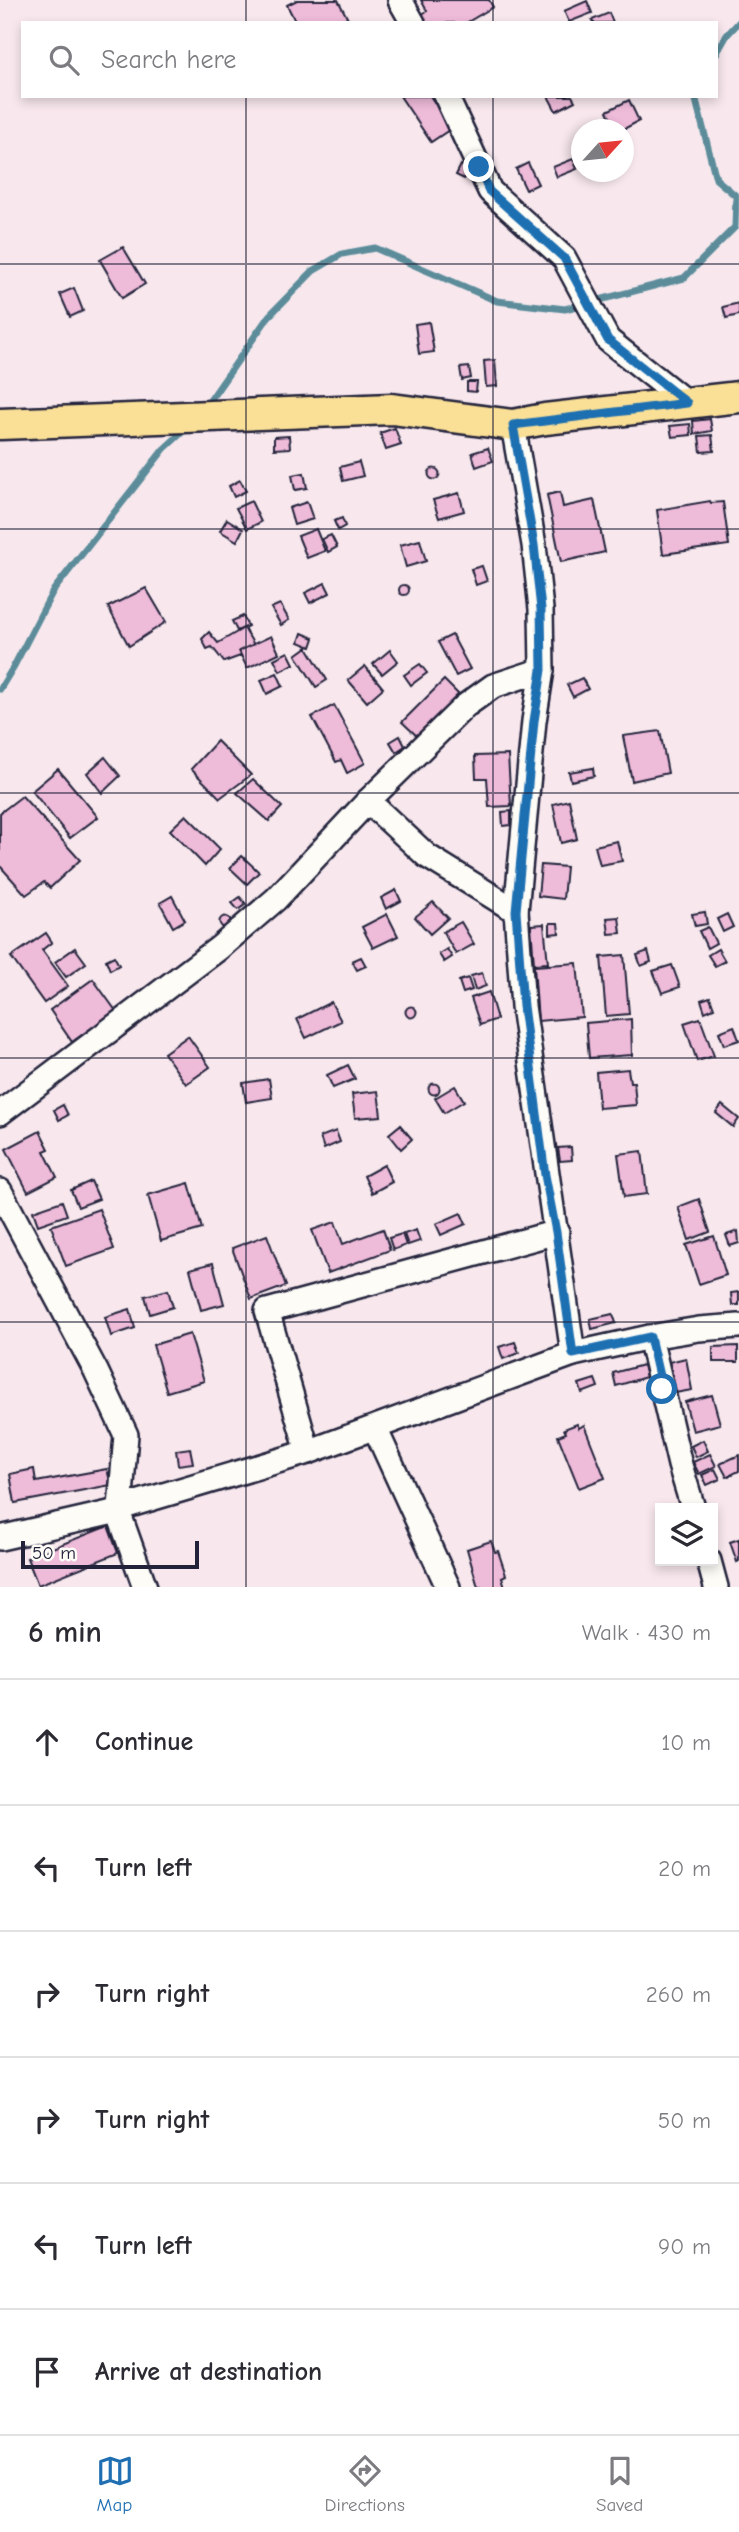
<!DOCTYPE html>
<meta charset="utf-8">
<style>
:root{--surface:#fff;--page:#f7f7f7;--text:#2b2b33;--muted:#7c7c81;--line:#e1e1e2;--accent:#1f6fb2}
body{margin:0;font-family:"Comic Neue",sans-serif;background:var(--page);color:var(--text)}
.controls{position:absolute;right:21px;bottom:21px;display:grid;overflow:hidden;border-radius:0px;box-shadow:0 4px 10px #0003}
.controls button{width:63px;height:63px;display:grid;place-items:center;padding:0;border:0;border-bottom:2px solid var(--line);background:var(--surface);color:var(--text);font:35px sans-serif}
.compass{position:absolute;left:571px;top:119px;width:63px;height:63px;border-radius:50%;background:var(--surface);box-shadow:0 4px 10px #0003;rotate:63deg}
.scale{position:absolute;left:21px;bottom:18px;width:178px;box-sizing:border-box;padding-left:7px;border:4px solid #22223b;border-top:0;font-size:19px;line-height:24px;white-space:nowrap;color:#22223b;-webkit-text-stroke:5px #fdfcf7;paint-order:stroke}
.stop{position:absolute;width:21px;height:21px;margin:-16px;border:5px solid #1f6fb2;border-radius:50%;background:#fff}
.stop.end{background:#1f6fb2;border-color:#fff;box-shadow:0 2px 7px #0008}
.list{margin:0;padding:0;list-style:none}
h2{display:flex;justify-content:space-between;align-items:center;height:91px;margin:0;padding:0 28px;font-size:30px}
h2 small{font-size:23px;font-weight:400;color:var(--muted)}
.list li{display:grid;grid-template-columns:46px 1fr auto;gap:21px;align-items:center;box-sizing:border-box;height:126px;padding:0 28px;border-top:2px solid var(--line)}
.list b{display:block;font-size:26px;white-space:nowrap}
.list em{font-size:23px;font-style:normal;color:var(--muted)}
.icon{flex:none;width:38px;height:38px;fill:none;stroke:currentColor;stroke-width:2;stroke-linecap:round;stroke-linejoin:round}
.map{position:relative;flex:none;width:739px;height:1587px;overflow:hidden}
.search{position:absolute;background:var(--surface);box-shadow:0 4px 10px #0003;left:21px;right:21px;top:21px;height:77px;display:flex;align-items:center;gap:18px;box-sizing:border-box;padding:0 24px;border-radius:0px;color:var(--muted);font-size:26px}
.sheet{height:847px;background:var(--surface)}
nav{display:flex;justify-content:space-around;align-items:center;box-sizing:border-box;height:98px;border-top:2px solid var(--line);background:var(--surface);font-size:19px;color:var(--muted)}
nav a{display:grid;justify-items:center;gap:4px}
nav .on{color:var(--accent)}
.map>svg:first-child{display:block}
.lines{fill:none;stroke-linecap:round;stroke-linejoin:round}
.stream{stroke:#5c8c9a;stroke-width:7}
.building{fill:#eebbd9;stroke:#22223b;stroke-width:2}
.minor-casing{stroke:#22223b;stroke-width:28}
.major-casing{stroke:#22223b;stroke-width:35}
.minor{stroke:#fdfcf7;stroke-width:23}
.major{stroke:#fadf96;stroke-width:30}
.route{stroke:#1f6fb2;stroke-width:9}
.grid{fill:none;stroke:#22223b;stroke-width:2;stroke-opacity:0.55}
</style>
<div class="map">
<svg width="739" height="1587" viewBox="0 0 739 1587">
<rect width="100%" height="100%" fill="#f8e8ee"/>
<filter id="ink" filterUnits="userSpaceOnUse"><feTurbulence type="fractalNoise" baseFrequency=".0143" numOctaves="2"/><feDisplacementMap in="SourceGraphic" scale="14" xChannelSelector="R" yChannelSelector="G"/><feConvolveMatrix kernelMatrix="1 2 1 2 8 2 1 2 1" color-interpolation-filters="sRGB"/></filter>
<g filter="url(#ink)">
<g class="lines">
<g class="stream">
<path d="M716,54l11,-19 12,-13"/>
<path d="M206,406l63,-90 44,-45 29,-17 33,-6 122,53 68,8 119,-31 51,-51 1,-31 -20,-17 -21,-83"/>
<path d="M0,689l14,-23 39,-75 111,-142 25,-23"/>
</g>
</g>
<g class="building">
<path d="M297,0h41l12,23h-54l-9,-18z"/>
<path d="M421,0h68l4,7 -27,16h-43l-4,-7 8,-5z"/>
<path d="M587,1l5,12 -23,9 -5,-11z"/>
<path d="M609,13l4,10h-20l-1,-3z"/>
<path d="M400,96h30l22,32 -21,14z"/>
<path d="M548,96h24l3,5 -19,10z"/>
<path d="M629,100l10,21 -17,9h-6l-9,-19z"/>
<path d="M573,159l4,10 -20,8 -4,-10z"/>
<path d="M528,163l10,21 -12,6 -10,-21z"/>
<path d="M461,165l8,4 -5,10 -8,-4z"/>
<path d="M123,247l22,37 -23,14 -22,-38z"/>
<path d="M74,288l9,23 -13,6 -10,-23z"/>
<path d="M739,303v12l-13,3 -3,-11z"/>
<path d="M429,322l5,30 -15,2 -4,-30z"/>
<path d="M495,360l2,26 -11,1 -2,-26z"/>
<path d="M469,367l2,11 -9,2 -2,-12z"/>
<path d="M467,382h10l-1,10 -9,-1z"/>
<path d="M710,419l2,12 -18,3 -1,-13z"/>
<path d="M690,424l1,11 -19,2 -2,-11z"/>
<path d="M395,428l6,17 -15,5 -6,-17z"/>
<path d="M712,435l2,16 -13,1 -2,-16z"/>
<path d="M289,436l1,12 -16,1v-12z"/>
<path d="M488,448l5,13 -17,6 -4,-14z"/>
<path d="M359,462l4,14 -20,5 -3,-14z"/>
<circle cx="434" cy="474" r="5.5"/>
<path d="M304,473l3,15 -12,2 -3,-15z"/>
<path d="M240,480l6,11 -12,6 -5,-11z"/>
<path d="M560,492l3,15 31,-7 11,52 -44,10 -14,-67z"/>
<path d="M459,493l5,18 -25,7 -6,-18z"/>
<path d="M251,501l10,21 -14,7 -11,-21z"/>
<path d="M710,501l1,2 12,-1 6,43 -66,9 -6,-44z"/>
<path d="M307,502l6,17 -19,6 -5,-17z"/>
<path d="M342,518l3,8 -7,4 -4,-9z"/>
<path d="M227,519l16,10 -6,12 -17,-10z"/>
<path d="M316,529l9,22 -18,7 -9,-22z"/>
<path d="M331,535l6,12 -9,5 -6,-13z"/>
<path d="M420,540l6,21 -20,6 -6,-22z"/>
<path d="M482,566l5,15 -11,4 -5,-16z"/>
<path d="M325,583l5,10 -20,10 -5,-10z"/>
<circle cx="404" cy="590" r="5"/>
<path d="M146,588l20,34 -37,24 -21,-39z"/>
<path d="M280,604l9,16 -8,5 -10,-17z"/>
<path d="M243,616l5,10 -11,5 -5,-10z"/>
<path d="M244,628l13,22 -33,12 -12,-15 -5,2 -5,-10 7,-7 9,11z"/>
<path d="M302,633l12,5 -3,9 -12,-5z"/>
<path d="M452,635l18,34 -14,7 -18,-34z"/>
<path d="M271,636l8,17 -32,15 -8,-17z"/>
<path d="M307,647l20,33 -11,7 -20,-32z"/>
<path d="M390,650l8,11 -16,13 -9,-10z"/>
<path d="M288,652l6,12 -14,7 -6,-12z"/>
<path d="M420,664l7,9 -16,12 -7,-10z"/>
<path d="M365,666l18,22 -16,14 -19,-22z"/>
<path d="M277,673l6,13 -16,8 -6,-14z"/>
<path d="M582,678l6,11 -15,8 -6,-12z"/>
<path d="M444,680l15,15 -41,42 -16,-15z"/>
<path d="M334,705l31,58 -18,10 -6,-13 -5,2 -24,-45z"/>
<path d="M660,731l8,42 -36,8 -9,-45z"/>
<path d="M400,736l5,10 -9,6 -6,-10z"/>
<path d="M217,741l34,34 -31,23 -29,-29z"/>
<path d="M508,755l3,51 -22,1 -2,-29h-11l-1,-22z"/>
<path d="M105,757l15,19 -18,17 -15,-20z"/>
<path d="M593,768l1,8 -23,5 -2,-9z"/>
<path d="M58,769l40,48 -28,21 -38,-47z"/>
<path d="M253,779l29,28 -13,14 -32,-28z"/>
<path d="M22,796l58,64 -30,28 -6,-6 -18,13 -26,-29v-53z"/>
<path d="M569,800l8,39 -16,4 -8,-39z"/>
<path d="M511,811v14l-8,1 -1,-14z"/>
<path d="M186,815l34,34 -15,17 -35,-36z"/>
<path d="M617,841l5,20 -22,4 -5,-19z"/>
<path d="M242,856l17,16 -12,12 -17,-16z"/>
<path d="M541,865l25,2 -3,32 -25,-3z"/>
<path d="M396,890l5,11 -15,8 -5,-11z"/>
<path d="M172,896l13,24 -12,7 -13,-24z"/>
<path d="M240,897l6,7 -8,6 -6,-7z"/>
<path d="M433,902l15,16 -18,16 -15,-17z"/>
<path d="M705,912l2,12 -12,2 -3,-12z"/>
<path d="M387,914l11,22 -25,12 -11,-21z"/>
<path d="M727,914l6,13 -10,5 -6,-13z"/>
<circle cx="225" cy="922" r="5.5"/>
<path d="M619,917l2,16 -12,1 -2,-16z"/>
<path d="M461,922l13,22 -18,10 -13,-22z"/>
<path d="M550,923h8l1,10 -9,1z"/>
<path d="M544,924l4,39 -14,1 -3,-39z"/>
<path d="M708,927l8,16 -9,5 -8,-17z"/>
<path d="M46,933l6,9 -10,8 26,36 -24,17 -33,-46z"/>
<path d="M75,948l11,15 -20,14 -11,-15z"/>
<path d="M447,949l5,8 -8,5 -5,-8z"/>
<path d="M718,949l7,12 -10,5 -7,-11z"/>
<path d="M648,951l3,11 -10,4 -4,-11z"/>
<path d="M624,955l5,59 -23,2 -5,-59z"/>
<path d="M114,956l5,9 -9,5 -4,-10z"/>
<path d="M361,957l5,9 -9,4 -5,-9z"/>
<path d="M577,963l5,54 -44,4 -4,-55z"/>
<path d="M672,965l8,22 -18,6 -9,-22z"/>
<path d="M482,973l4,13 -11,4 -4,-14z"/>
<path d="M468,978l4,12 -9,3 -4,-12z"/>
<path d="M93,979l23,32 -44,31 -22,-32z"/>
<path d="M489,992l8,27 -17,6 -9,-27z"/>
<path d="M710,997l4,11 -9,4 -4,-12z"/>
<path d="M331,1002l10,19 -35,17 -9,-19z"/>
<circle cx="411" cy="1012" r="5.5"/>
<path d="M700,1018l14,38 -17,5 -13,-38z"/>
<path d="M631,1019l1,36 -43,3 -3,-35z"/>
<path d="M734,1026l5,14 -15,5 -5,-13z"/>
<path d="M188,1036l22,31 -24,17 -22,-31z"/>
<path d="M348,1065l7,14 -22,9 -6,-13z"/>
<path d="M628,1069l2,13h4l2,23 -37,3 -3,-36z"/>
<path d="M269,1079l3,19 -26,4 -3,-19z"/>
<circle cx="434" cy="1089" r="5.5"/>
<path d="M455,1086l9,15 -20,12 -9,-15z"/>
<path d="M378,1091l3,25 -26,2 -3,-24z"/>
<path d="M63,1105l5,10 -9,5 -5,-10z"/>
<path d="M722,1105l17,14 -6,8 -17,-14z"/>
<path d="M400,1125l12,14 -11,10 -12,-15z"/>
<path d="M40,1131l9,18 -5,2 13,26 -29,15 -22,-43z"/>
<path d="M336,1131l4,11 -16,7 -4,-12z"/>
<path d="M571,1147l1,13 -12,1 -2,-13z"/>
<path d="M642,1151l5,43 -23,3 -6,-43z"/>
<path d="M384,1165l8,17 -20,11 -8,-17z"/>
<path d="M91,1181l8,18 -21,8 -7,-17z"/>
<path d="M189,1183l13,46 -41,12 -13,-46z"/>
<path d="M699,1199l11,33 -21,8 -11,-33z"/>
<path d="M62,1201l5,14 -29,10 -5,-14z"/>
<path d="M99,1209l15,40 -48,17 -15,-40z"/>
<path d="M461,1213l5,11 -25,11 -5,-11z"/>
<path d="M335,1222l8,22 40,-15 7,21 -62,23 -16,-43z"/>
<path d="M416,1230l4,11 -12,4 -4,-11z"/>
<path d="M738,1231l1,12 -9,3 -4,-11z"/>
<path d="M402,1234l4,11 -13,5 -4,-12z"/>
<path d="M267,1235l19,51 -35,13 -19,-51z"/>
<path d="M714,1236l12,39 -27,9 -13,-39z"/>
<path d="M213,1263l11,41 -23,6 -11,-41z"/>
<path d="M168,1290l5,17 -23,7 -5,-18z"/>
<path d="M739,1292v13h-7l-1,-12z"/>
<path d="M130,1309l5,19 -24,8 -6,-19z"/>
<path d="M613,1314l3,9 -24,6 -2,-10z"/>
<path d="M190,1334l14,47 -37,11 -14,-47z"/>
<path d="M515,1342l4,11 -16,6 -4,-12z"/>
<path d="M738,1346v16h-25v-15z"/>
<path d="M686,1358l6,32 -17,3 -6,-31z"/>
<path d="M643,1365l3,12 -30,9 -3,-13z"/>
<path d="M595,1379l3,8 -16,6 -3,-9z"/>
<path d="M712,1395l8,29 -27,7 -8,-29z"/>
<path d="M577,1424l2,4 5,-3 21,53 -26,10 -21,-52 8,-3 -2,-4z"/>
<path d="M703,1440l5,11 -12,6 -5,-11z"/>
<path d="M190,1448l3,15 -15,2 -2,-15z"/>
<path d="M710,1454l6,12 -17,8 -6,-12z"/>
<path d="M739,1455v16l-12,6 -7,-13z"/>
<path d="M34,1469l2,13 71,-13 4,16 -96,18 -5,-29z"/>
<path d="M715,1469l5,10 -13,6 -5,-10z"/>
<path d="M108,1526l10,27 -80,32 -11,-27z"/>
<path d="M739,1539v22l-2,1 -7,-20z"/>
<path d="M491,1541l4,11 3,-1 8,24 -4,2 3,10h-27l-11,-38z"/>
</g>
<g class="lines">
<defs>
<g id="minor">
<path d="M400,0l13,23"/>
<path d="M446,96l44,95 74,67 44,82 79,63"/>
<path d="M513,425l21,120 7,64 1,61 -8,51 -18,190 7,95 50,348"/>
<path d="M368,801l59,55 89,55"/>
<path d="M0,1113l219,-165 57,-49 92,-98 97,-95 28,-20 49,-16"/>
<path d="M0,1191l96,180 30,64 -6,73"/>
<path d="M650,1337l30,128 13,43"/>
<path d="M375,1428l73,159"/>
<path d="M308,1452l-41,-141 290,-79"/>
<path d="M118,1511l27,76"/>
<path d="M0,1538l118,-27 2,-3 188,-56 265,-98 77,-17 49,-8 40,-3"/>
<path d="M709,1561l7,26"/>
</g>
<path id="major" d="M0,424l392,-15 121,16 32,-6 194,-22"/>
</defs>
<use href="#minor" class="minor-casing"/>
<use href="#major" class="major-casing"/>
<use href="#minor" class="minor"/>
<use href="#major" class="major"/>
</g>
</g>
<g class="lines" filter="url(#ink)">
<path class="route" d="M479,167l10,24 75,67 44,82 79,63 -174,22 21,120 7,64 1,61 -8,51 -18,190 7,95 22,169 11,57 17,122 77,-17 12,52"/>
</g>
<path class="grid" d="M246,0v23M493,0v23M246,96v1491M493,96v1491M0,264h739M0,529h739M0,793h739M0,1058h739M0,1322h739"/>
</svg>
<div class="controls">
<button><svg class="icon" aria-label="layers" viewBox="0 0 24 24"><path d="M12 4l9 5-9 5-9-5zM3 14l9 5 9-5"/></svg></button>
</div>
<svg class="compass" viewBox="-18 -18 36 36"><path d="M0-13l5 13h-10z" fill="#e53935"/><path d="M0 13l5-13h-10z" fill="#7c7c81"/></svg>
<div class="scale">50 m</div>
<div class="stop" style="left:662px;top:1389px"></div>
<div class="stop end" style="left:479px;top:167px"></div>
<div class="search"><svg class="icon" aria-label="search" viewBox="0 0 24 24"><circle cx="10" cy="10" r="6"/><path d="M15 15l6 6"/></svg>Search here</div>
</div>
<section class="sheet">
<h2>6 min<small>Walk · 430 m</small></h2>
<ul class="list">
<li><svg class="icon" aria-label="ahead" viewBox="0 0 24 24"><path d="M12 20V5M6 11l6-6 6 6"/></svg><div><b>Continue</b></div><em>10 m</em></li>
<li><svg class="icon" aria-label="left" viewBox="0 0 24 24"><path d="M17 20v-9H6M10 6l-5 5 5 5"/></svg><div><b>Turn left</b></div><em>20 m</em></li>
<li><svg class="icon" aria-label="right" viewBox="0 0 24 24"><path d="M7 20v-9h11M14 6l5 5-5 5"/></svg><div><b>Turn right</b></div><em>260 m</em></li>
<li><svg class="icon" aria-label="right" viewBox="0 0 24 24"><path d="M7 20v-9h11M14 6l5 5-5 5"/></svg><div><b>Turn right</b></div><em>50 m</em></li>
<li><svg class="icon" aria-label="left" viewBox="0 0 24 24"><path d="M17 20v-9H6M10 6l-5 5 5 5"/></svg><div><b>Turn left</b></div><em>90 m</em></li>
<li><svg class="icon" aria-label="arrive" viewBox="0 0 24 24"><path d="M6 21V4h12l-3 4 3 4H6"/></svg><div><b>Arrive at destination</b></div></li>
</ul>
</section>
<nav>
<a class="on"><svg class="icon" aria-label="map" viewBox="0 0 24 24"><path d="M3 6l6-2 6 2 6-2v14l-6 2-6-2-6 2zM9 4v14M15 6v14"/></svg>Map</a>
<a><svg class="icon" aria-label="directions" viewBox="0 0 24 24"><path d="M12 3l9 9-9 9-9-9zM9 14v-3h6M13 9l2 2-2 2"/></svg>Directions</a>
<a><svg class="icon" aria-label="saved" viewBox="0 0 24 24"><path d="M7 4h10v16l-5-4-5 4z"/></svg>Saved</a>
</nav>
